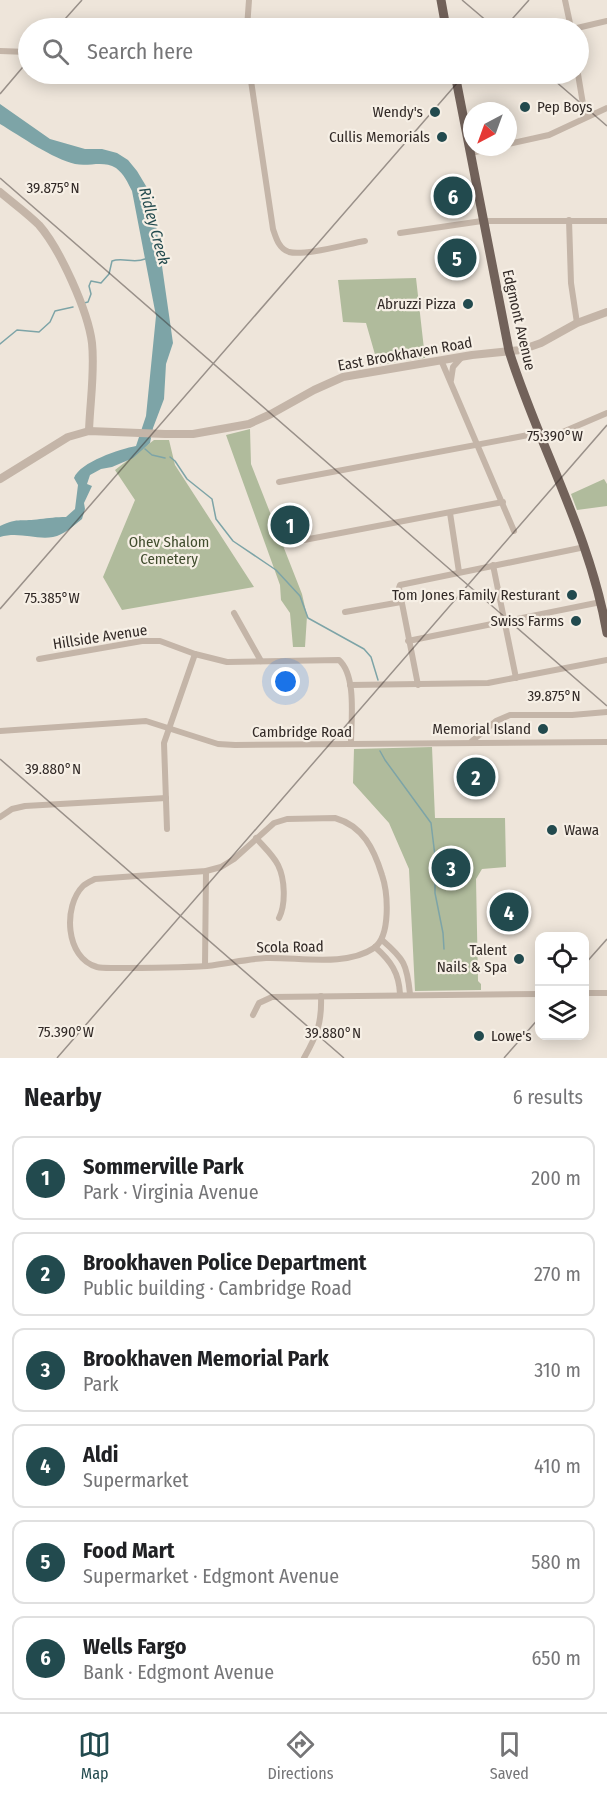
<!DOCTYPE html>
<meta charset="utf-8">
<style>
:root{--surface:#fff;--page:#f6f6f6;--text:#202124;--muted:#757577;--line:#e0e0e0;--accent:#224a4e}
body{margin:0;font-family:"Fira Sans Condensed",sans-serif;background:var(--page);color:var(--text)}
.controls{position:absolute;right:18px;bottom:18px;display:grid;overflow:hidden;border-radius:12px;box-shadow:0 3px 15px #0003}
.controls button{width:54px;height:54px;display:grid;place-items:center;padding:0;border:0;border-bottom:2px solid var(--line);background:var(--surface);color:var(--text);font:30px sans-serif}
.compass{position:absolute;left:463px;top:102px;width:54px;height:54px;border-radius:50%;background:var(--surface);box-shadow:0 3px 15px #0003;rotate:221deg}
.you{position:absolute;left:286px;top:682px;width:21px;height:21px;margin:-15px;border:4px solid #fff;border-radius:50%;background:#1a73e8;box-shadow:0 0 0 9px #1a73e833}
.badge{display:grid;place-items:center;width:39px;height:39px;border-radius:50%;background:var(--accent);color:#fff;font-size:20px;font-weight:700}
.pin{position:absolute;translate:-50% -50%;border:3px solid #fff;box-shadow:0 2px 6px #0006}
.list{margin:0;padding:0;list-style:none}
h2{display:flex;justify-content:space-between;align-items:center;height:78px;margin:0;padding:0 24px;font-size:26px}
h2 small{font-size:20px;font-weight:400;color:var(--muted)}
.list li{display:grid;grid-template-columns:39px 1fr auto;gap:18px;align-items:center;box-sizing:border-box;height:84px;margin:0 12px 12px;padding:0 12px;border:2px solid var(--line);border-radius:12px}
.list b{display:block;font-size:22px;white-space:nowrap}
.list p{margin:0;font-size:20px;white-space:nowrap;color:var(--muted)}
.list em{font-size:20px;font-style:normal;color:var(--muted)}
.icon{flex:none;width:33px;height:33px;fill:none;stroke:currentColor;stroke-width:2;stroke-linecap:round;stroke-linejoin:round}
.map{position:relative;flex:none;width:607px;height:1058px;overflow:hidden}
.search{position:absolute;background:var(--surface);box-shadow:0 3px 15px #0003;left:18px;right:18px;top:18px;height:66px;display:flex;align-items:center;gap:15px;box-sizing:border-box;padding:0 21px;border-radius:33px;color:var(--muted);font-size:22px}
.sheet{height:654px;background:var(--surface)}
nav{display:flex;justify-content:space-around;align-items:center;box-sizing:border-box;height:84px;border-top:2px solid var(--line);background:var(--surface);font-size:16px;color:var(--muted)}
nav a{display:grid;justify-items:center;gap:3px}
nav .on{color:var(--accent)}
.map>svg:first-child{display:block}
.green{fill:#b0bb9c}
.water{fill:#7da4a7}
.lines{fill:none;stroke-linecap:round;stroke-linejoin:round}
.stream{stroke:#7da4a7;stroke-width:1.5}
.minor{stroke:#c4b5a8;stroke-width:6}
.tertiary{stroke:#c4b5a8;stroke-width:8}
.primary{stroke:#72625a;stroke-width:9}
.ticks{fill:none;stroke:#322a27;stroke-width:1.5;stroke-opacity:0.45}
.poi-dot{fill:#224a4e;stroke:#f6efe5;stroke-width:2}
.labels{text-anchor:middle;stroke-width:4.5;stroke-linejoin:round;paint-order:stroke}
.poi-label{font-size:15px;fill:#322a27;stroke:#f6efe5;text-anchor:end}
.street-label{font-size:15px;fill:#322a27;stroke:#f6efe5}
.park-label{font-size:15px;fill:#414d2e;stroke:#f6efe5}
.water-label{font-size:16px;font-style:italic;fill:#224a4e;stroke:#f6efe5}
.ticks-label{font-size:15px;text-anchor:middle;fill:#322a27;stroke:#f6efe5;stroke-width:4.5;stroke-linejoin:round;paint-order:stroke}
</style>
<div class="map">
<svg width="607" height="1058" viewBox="0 0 607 1058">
<rect width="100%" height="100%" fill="#eee5da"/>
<g class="green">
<path d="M416,278l9,80 -47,7 -12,-42 -23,-1 -5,-42z"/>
<path d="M250,429l1,35 51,130 5,22 -2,31h-12l-3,-34 -9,-13 -1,-15 -54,-150z"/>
<path d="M154,440h15l6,25 79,122 -132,23 -19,-33 32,-77 -20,-30z"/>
<path d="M604,479l3,5v22l-30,4 -6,-16z"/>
<path d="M287,508l15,27 -3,9 -24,-29z"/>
<path d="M432,747l3,71h70l1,49 -24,2 -6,10 2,102 3,3v6l-66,1 -6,-122 -20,-46 -36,-40 1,-34z"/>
</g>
<path class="water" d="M0,104l50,35 35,10h17l15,4 11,7 9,11 15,25 21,147 -7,21 -2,35 -11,29 -3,15 -17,15 -21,9 -11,2 -11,6 -3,9 5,2 -8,17 1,6 -3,10c-9,7 -18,16 -29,18 -18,3 -34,-6 -53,0v-11c19,-9 22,-4 40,-7 9,-1 16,-2 26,-2l9,-8 3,-24 -4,-7c6,-16 46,-29 62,-32l10,-30 10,-100 -24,-125c-4,-8 -8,-17 -16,-23 -13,-8 -27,-1 -41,-4 -22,-5 -55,-28 -75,-40z"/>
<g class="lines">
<g class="stream">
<path d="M84,303l4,-1 3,-8 -2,-8 2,-5 10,2 8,-9 3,-13c11,-4 22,3 33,-2"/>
<path d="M0,344l17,-14 22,2 11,-10 5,-11 18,-4"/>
<path d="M145,449l7,6 13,3"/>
<path d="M170,457l5,4 12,18 25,20 4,20 17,22 43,29 24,26 8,22 56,31 7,8 7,23"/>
<path d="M380,751l5,9 46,63 4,33v37l8,40 1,16"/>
</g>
<g class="minor">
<path d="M565,0l6,28"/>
<path d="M247,28l2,-28"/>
<path d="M577,28l30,-7"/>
<path d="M0,51l28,1"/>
<path d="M250,74l23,155c3,9 6,20 16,23 16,4 58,-8 76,-11"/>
<path d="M578,74l7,42"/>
<path d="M508,144l41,-9 58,-27"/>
<path d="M471,153l25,-6"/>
<path d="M569,220l2,63 6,40"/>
<path d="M400,233l82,-12h125"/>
<path d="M441,360l73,171"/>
<path d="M451,380l2,-13 8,-9"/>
<path d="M541,438l17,-4 49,-21"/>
<path d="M279,482l260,-49"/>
<path d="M450,513l9,59"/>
<path d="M304,540l199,-38"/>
<path d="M493,565l23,113"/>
<path d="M345,612l56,-10"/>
<path d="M234,613l27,48"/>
<path d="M408,641l193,-39"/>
<path d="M39,659l103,-18h18l35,13 32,8 112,-2c18,16 12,61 12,84"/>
<path d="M350,685l138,-2 119,-23"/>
<path d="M418,685l-19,-97 1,-3 185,-38"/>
<path d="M0,731l146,-10 72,23 17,1 372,-3"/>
<path d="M472,741l24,-20 14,-6h62l35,-3"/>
<path d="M0,817l12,-8 13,-3 141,-8"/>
<path d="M335,818c28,8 39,31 47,57 6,18 9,61 -8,73 -28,19 -75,9 -108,10 -20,1 -39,6 -59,8 -31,2 -64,2 -96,2 -4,0 -10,0 -14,-1 -32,-9 -34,-61 -14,-81 3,-3 8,-5 12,-7l111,-8 15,-4 13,-8 40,-36 13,-4z"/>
<path d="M167,829l-3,-86 31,-89"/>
<path d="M256,838c7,8 17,17 22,27 7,14 8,39 1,53"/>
<path d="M382,940c22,19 25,24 28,54"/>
<path d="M375,947c16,14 24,26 25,47"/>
<path d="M205,966l1,-95"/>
<path d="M584,993h23"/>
<path d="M253,1015l6,-12 13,-6 268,-3"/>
<path d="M304,1058c13,-23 18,-35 17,-62"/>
</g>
<g class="tertiary">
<path d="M0,192c13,11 27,21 39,33 21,24 49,86 53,118 3,28 -2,59 -3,88"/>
<path d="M0,479l68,-42 21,-6 76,3h28l56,-10 22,-10 43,-24 29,-13 129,-22 49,-5 20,-7 36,-20 30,-11"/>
</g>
<g class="primary">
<path d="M441,0l5,28"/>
<path d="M455,74l54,277c30,95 81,183 98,282"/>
</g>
</g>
<path class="ticks" d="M462,0l33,28M57,28l25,-28M504,28l25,-28M547,74l60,52M0,94l28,-33M0,178l607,528M0,609l465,-535M0,759l344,299M584,965l23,-26M57,1058l550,-633M504,1058l36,-41"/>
<g class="poi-dot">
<circle cx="525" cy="107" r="6"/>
<circle cx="435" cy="112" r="6"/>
<circle cx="442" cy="137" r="6"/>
<circle cx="468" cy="304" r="6"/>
<circle cx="572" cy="595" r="6"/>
<circle cx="576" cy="621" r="6"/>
<circle cx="543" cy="729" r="6"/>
<circle cx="552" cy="830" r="6"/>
<circle cx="519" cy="959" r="6"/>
<circle cx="479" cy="1036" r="6"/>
</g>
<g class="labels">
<g class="poi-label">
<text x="537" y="112" text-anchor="start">Pep Boys</text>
<text x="423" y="117">Wendy's</text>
<text x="430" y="142">Cullis Memorials</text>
<text x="456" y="309">Abruzzi Pizza</text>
<text x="560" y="600">Tom Jones Family Resturant</text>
<text x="564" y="626">Swiss Farms</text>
<text x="531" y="734">Memorial Island</text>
<text x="564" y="835" text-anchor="start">Wawa</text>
<text x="507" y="955">Talent<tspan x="507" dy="17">Nails &amp; Spa</tspan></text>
<text x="491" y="1041" text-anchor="start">Lowe's</text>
</g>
<g class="street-label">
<text transform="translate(519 320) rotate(77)" y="5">Edgmont Avenue</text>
<text transform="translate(405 354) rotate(-10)" y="5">East Brookhaven Road</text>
<text transform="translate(100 637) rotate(-9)" y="5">Hillside Avenue</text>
<text x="302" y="737">Cambridge Road</text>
<text transform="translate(290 947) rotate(-1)" y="5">Scola Road</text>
</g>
<g class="park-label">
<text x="169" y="547">Ohev Shalom<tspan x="169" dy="17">Cemetery</tspan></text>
</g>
<g class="water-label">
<text transform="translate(155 226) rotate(75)" y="6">Ridley Creek</text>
</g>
</g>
<g class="ticks-label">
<text x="53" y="193">39.875°N</text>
<text x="555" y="441">75.390°W</text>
<text x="52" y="603">75.385°W</text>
<text x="554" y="701">39.875°N</text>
<text x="53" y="774">39.880°N</text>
<text x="66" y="1037">75.390°W</text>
<text x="333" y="1038">39.880°N</text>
</g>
</svg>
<div class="controls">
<button><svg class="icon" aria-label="locate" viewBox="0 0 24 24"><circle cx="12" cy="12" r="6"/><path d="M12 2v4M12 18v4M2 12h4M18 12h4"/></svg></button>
<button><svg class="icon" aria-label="layers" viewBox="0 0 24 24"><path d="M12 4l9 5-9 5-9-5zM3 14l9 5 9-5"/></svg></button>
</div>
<svg class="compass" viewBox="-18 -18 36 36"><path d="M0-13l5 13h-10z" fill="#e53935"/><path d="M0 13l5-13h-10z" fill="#757577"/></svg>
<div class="you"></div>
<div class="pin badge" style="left:290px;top:525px">1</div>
<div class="pin badge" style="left:476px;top:777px">2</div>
<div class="pin badge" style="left:451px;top:868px">3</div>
<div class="pin badge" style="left:509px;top:912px">4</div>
<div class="pin badge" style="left:457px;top:258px">5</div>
<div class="pin badge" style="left:453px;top:196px">6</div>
<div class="search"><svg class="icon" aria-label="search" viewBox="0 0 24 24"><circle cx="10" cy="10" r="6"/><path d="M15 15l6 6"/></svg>Search here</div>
</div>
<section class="sheet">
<h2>Nearby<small>6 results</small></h2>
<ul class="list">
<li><span class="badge">1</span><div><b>Sommerville Park</b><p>Park · Virginia Avenue</p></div><em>200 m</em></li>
<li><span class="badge">2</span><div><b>Brookhaven Police Department</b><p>Public building · Cambridge Road</p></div><em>270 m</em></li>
<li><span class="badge">3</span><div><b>Brookhaven Memorial Park</b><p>Park</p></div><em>310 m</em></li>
<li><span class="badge">4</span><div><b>Aldi</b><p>Supermarket</p></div><em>410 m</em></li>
<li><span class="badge">5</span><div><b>Food Mart</b><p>Supermarket · Edgmont Avenue</p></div><em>580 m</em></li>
<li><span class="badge">6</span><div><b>Wells Fargo</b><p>Bank · Edgmont Avenue</p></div><em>650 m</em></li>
</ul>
</section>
<nav>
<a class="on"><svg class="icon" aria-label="map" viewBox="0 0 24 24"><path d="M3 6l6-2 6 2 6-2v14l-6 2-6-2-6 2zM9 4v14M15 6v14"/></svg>Map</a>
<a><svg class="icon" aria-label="directions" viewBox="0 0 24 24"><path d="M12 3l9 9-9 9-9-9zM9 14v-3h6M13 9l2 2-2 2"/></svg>Directions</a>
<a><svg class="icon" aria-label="saved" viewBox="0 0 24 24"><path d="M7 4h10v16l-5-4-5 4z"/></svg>Saved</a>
</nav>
